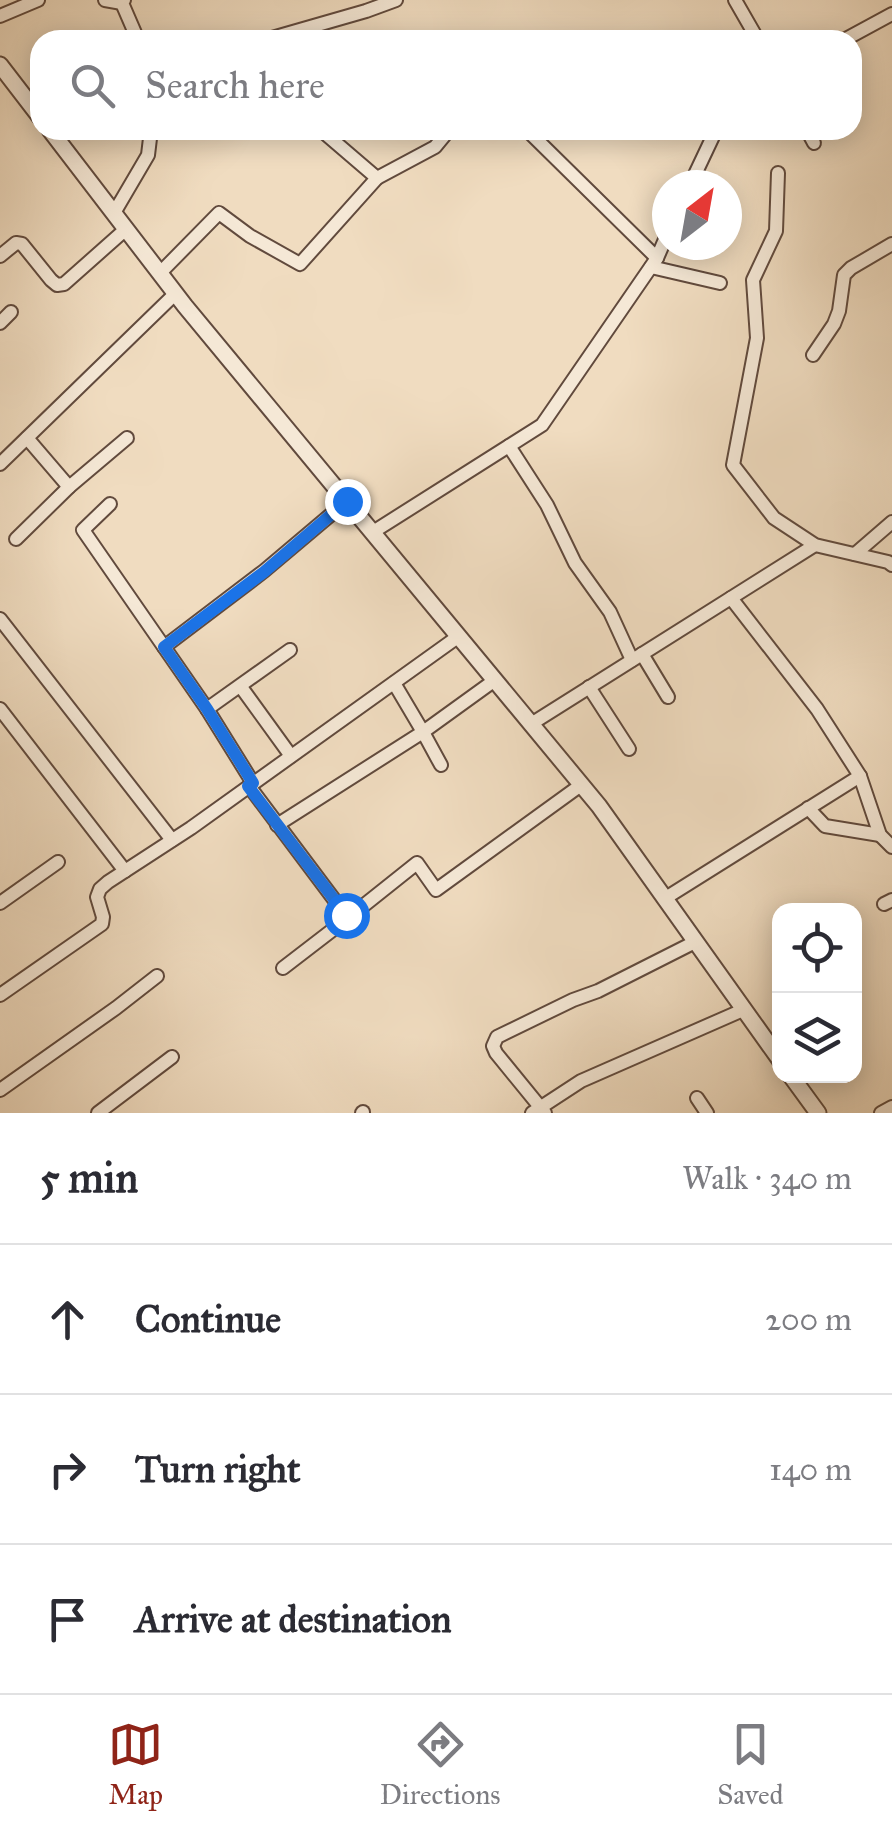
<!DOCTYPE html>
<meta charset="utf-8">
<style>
:root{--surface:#fff;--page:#f2f2f3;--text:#2b2b33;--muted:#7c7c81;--line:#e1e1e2;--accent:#8f2418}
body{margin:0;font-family:"IM FELL Great Primer",serif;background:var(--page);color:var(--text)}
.controls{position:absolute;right:30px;bottom:30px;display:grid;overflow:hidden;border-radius:20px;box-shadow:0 5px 25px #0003}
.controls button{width:90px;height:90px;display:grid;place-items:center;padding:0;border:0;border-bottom:2px solid var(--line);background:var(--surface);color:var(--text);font:50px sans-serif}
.compass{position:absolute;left:652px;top:170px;width:90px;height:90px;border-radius:50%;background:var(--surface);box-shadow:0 5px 25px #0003;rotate:31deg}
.stop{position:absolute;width:30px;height:30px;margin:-22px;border:8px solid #1a73e8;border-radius:50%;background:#fff}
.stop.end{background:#1a73e8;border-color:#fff;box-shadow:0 2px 10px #0008}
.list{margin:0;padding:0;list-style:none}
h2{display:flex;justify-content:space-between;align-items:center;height:130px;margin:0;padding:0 40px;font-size:42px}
h2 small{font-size:32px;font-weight:400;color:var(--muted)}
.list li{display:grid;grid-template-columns:65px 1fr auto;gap:30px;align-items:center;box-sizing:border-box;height:150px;padding:0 40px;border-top:2px solid var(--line)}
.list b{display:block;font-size:38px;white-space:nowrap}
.list em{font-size:32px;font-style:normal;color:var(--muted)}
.icon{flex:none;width:55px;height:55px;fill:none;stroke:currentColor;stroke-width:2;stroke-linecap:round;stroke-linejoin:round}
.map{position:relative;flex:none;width:892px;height:1113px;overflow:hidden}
.search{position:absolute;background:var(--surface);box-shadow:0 5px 25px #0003;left:30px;right:30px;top:30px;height:110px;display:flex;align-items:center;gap:25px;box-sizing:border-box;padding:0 35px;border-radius:30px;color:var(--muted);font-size:38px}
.sheet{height:580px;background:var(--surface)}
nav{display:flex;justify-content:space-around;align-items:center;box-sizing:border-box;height:140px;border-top:2px solid var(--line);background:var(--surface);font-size:28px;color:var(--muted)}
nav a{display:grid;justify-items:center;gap:5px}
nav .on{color:var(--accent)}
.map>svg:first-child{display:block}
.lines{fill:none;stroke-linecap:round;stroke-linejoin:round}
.minor-casing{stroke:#614a3d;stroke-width:16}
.tertiary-casing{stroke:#614a3d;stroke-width:19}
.minor{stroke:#f5e8d6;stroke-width:12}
.tertiary{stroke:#f5e8d6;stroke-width:15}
.route{stroke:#1a73e8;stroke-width:12}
</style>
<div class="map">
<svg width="892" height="1113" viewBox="0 0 892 1113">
<rect width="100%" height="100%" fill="#f0dcc0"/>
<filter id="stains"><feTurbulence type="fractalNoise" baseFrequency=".002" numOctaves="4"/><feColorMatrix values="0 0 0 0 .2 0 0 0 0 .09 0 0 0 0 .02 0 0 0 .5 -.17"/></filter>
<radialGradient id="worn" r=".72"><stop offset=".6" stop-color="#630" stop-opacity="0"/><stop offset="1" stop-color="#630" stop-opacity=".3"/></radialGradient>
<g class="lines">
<defs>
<g id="minor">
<path d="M105,0l17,3"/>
<path d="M124,0l-2,3 16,37"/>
<path d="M735,0l23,40"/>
<path d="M0,16l38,-16"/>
<path d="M265,40l101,-29 30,-11"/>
<path d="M844,40l48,-26"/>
<path d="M321,130l56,48 58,-31 14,-17"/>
<path d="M527,130l130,128"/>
<path d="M807,130l7,13"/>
<path d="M778,173l-2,58 -23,49 4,58 -24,127 41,53 41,27 73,17 4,3"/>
<path d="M690,185l26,-55"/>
<path d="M114,213l34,-58 3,-25"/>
<path d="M0,256l16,-13 6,1 29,36 6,5 7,-1 62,-55"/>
<path d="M651,267l69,16"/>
<path d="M160,273l59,-60 31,23 50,28 77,-86"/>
<path d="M0,323l11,-11"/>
<path d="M813,355l21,-31 5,-13 5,-36 7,-7 41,-24"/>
<path d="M27,438l42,49 58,-49"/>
<path d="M509,446l38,59 28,58 35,49 22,48"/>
<path d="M0,464l176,-171"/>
<path d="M110,504l-27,26 124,179 46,74"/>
<path d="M373,532l169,-107 115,-167 10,-23"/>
<path d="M16,539l53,-52"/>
<path d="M855,554l37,-32"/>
<path d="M731,598l86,111 43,67 20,59 12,12"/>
<path d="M0,619l172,221"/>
<path d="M164,647l100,-76 83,-70"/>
<path d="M642,654l26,43"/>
<path d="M241,687l50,69"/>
<path d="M589,687l40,62"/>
<path d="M0,709l125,162"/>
<path d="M207,709l83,-59"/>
<path d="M531,724l284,-179"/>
<path d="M441,765l-18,-33 72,-52"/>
<path d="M249,786l99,132 -65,50"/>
<path d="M808,808l17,18 55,9"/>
<path d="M277,825l146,-93 -29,-49"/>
<path d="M664,899l196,-123"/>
<path d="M0,903l58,-41"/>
<path d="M884,904l8,-4"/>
<path d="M348,918l69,-55 19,27 145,-105"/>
<path d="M0,995l102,-71 1,-7 -6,-20 3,-8 8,-7 83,-54 268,-192"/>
<path d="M0,1090l116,-82 41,-32"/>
<path d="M697,1098l10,15"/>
<path d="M98,1113l74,-56"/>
<path d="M362,1113l1,-1"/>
<path d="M532,1113l49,-32 162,-71"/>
<path d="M545,1113l-49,-60 -3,-7 4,-9 76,-37 25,-9 97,-49"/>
<path d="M881,1113l11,-6"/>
</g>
<g id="tertiary">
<path d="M0,65l40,52"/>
<path d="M50,130l135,176 414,500 181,254"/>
<path d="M791,1076l27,37"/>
</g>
</defs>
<use href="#minor" class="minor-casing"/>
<use href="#tertiary" class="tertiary-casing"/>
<use href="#minor" class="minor"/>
<use href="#tertiary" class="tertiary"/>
</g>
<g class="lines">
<path class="route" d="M346,915l-98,-129 5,-3 -46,-74 -43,-62 100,-75 83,-71"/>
</g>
<rect width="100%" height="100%" filter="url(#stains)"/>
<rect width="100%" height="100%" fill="url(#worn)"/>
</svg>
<div class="controls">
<button><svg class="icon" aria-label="locate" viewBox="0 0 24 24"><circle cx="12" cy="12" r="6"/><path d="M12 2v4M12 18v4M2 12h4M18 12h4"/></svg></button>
<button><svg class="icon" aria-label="layers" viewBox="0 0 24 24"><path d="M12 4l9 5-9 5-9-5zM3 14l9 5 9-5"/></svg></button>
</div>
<svg class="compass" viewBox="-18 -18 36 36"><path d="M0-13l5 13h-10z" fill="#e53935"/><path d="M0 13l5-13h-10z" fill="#7c7c81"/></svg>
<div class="stop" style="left:346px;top:915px"></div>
<div class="stop end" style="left:347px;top:501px"></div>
<div class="search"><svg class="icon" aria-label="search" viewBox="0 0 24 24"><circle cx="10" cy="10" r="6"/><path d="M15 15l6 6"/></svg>Search here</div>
</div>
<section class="sheet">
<h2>5 min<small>Walk · 340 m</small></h2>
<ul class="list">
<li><svg class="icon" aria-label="ahead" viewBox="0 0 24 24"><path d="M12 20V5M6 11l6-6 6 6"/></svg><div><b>Continue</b></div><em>200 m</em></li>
<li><svg class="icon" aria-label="right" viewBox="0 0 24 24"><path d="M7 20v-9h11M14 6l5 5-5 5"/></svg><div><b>Turn right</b></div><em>140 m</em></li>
<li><svg class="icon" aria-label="arrive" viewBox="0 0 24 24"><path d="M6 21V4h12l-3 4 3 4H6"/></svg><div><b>Arrive at destination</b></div></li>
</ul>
</section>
<nav>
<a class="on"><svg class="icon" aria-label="map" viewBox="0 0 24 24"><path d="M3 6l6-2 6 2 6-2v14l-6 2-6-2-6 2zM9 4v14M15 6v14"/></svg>Map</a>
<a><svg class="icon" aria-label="directions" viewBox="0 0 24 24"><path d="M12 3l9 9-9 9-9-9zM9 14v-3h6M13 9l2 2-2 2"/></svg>Directions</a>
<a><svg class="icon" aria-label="saved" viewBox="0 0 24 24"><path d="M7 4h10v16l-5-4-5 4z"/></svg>Saved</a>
</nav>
